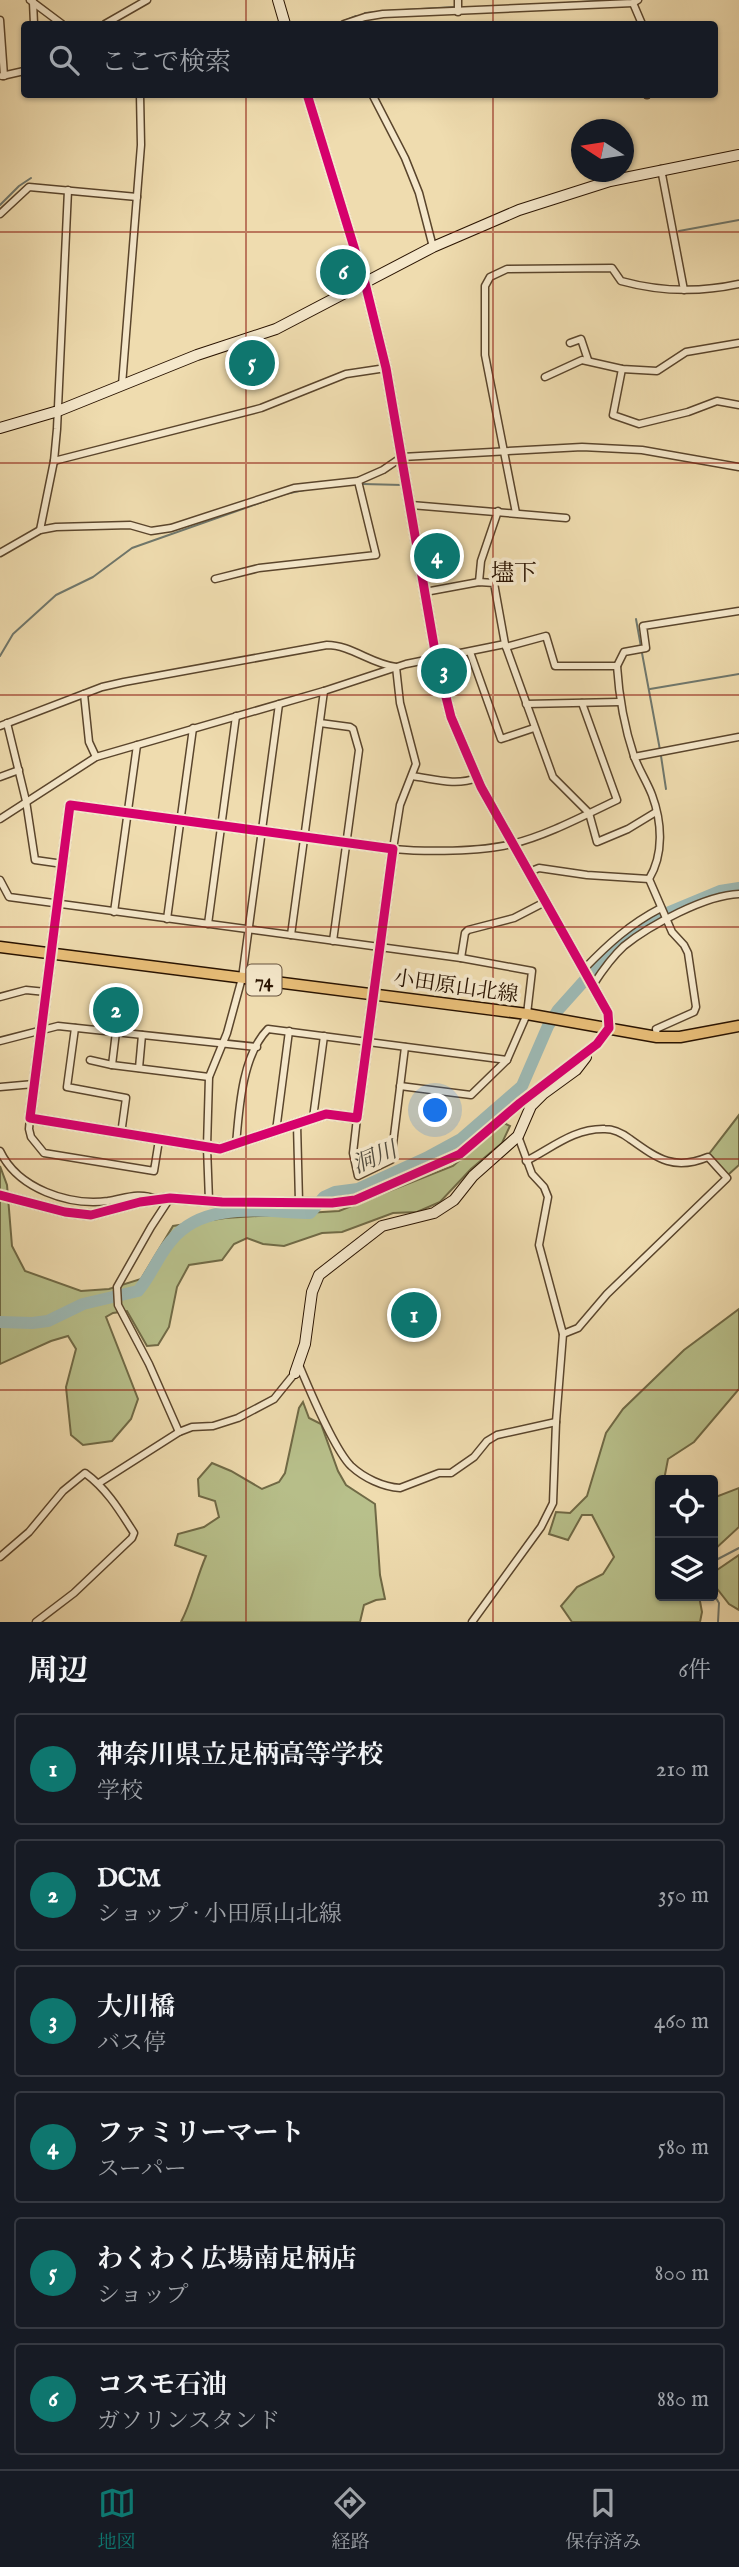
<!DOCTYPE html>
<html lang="ja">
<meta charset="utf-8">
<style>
:root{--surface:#171b24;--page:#20242c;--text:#f1f3f6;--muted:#9ea1a6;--line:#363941;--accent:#0f766e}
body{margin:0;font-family:"IM FELL English","Noto Serif JP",serif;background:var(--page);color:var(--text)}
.controls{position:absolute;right:21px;bottom:21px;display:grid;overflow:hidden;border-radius:7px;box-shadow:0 2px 5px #0004}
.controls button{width:63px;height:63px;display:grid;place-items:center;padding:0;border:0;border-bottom:2px solid var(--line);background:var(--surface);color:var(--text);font:35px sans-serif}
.compass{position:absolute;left:571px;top:119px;width:63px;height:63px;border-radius:50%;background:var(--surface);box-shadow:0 2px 5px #0004;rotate:282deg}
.you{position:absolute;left:436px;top:1111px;width:24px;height:24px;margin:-18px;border:5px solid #fff;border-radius:50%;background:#1a73e8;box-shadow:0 0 0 10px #1a73e833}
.badge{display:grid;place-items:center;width:46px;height:46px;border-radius:50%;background:var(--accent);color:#fff;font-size:23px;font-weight:700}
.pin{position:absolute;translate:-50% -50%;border:4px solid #fff;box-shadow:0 2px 7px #0006}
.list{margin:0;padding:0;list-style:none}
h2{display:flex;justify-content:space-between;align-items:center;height:91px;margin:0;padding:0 28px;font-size:30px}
h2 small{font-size:23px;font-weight:400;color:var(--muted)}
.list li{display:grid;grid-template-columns:46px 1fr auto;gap:21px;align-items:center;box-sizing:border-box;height:112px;margin:0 14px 14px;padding:0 14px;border:2px solid var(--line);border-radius:7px}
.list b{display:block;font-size:26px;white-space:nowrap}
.list p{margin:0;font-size:23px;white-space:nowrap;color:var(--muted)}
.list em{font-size:23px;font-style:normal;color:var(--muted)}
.icon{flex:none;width:38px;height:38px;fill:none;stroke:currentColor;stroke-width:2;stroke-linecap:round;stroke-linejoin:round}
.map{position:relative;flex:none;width:739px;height:1622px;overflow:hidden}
.search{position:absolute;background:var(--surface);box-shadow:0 2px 5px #0004;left:21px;right:21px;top:21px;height:77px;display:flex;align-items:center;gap:18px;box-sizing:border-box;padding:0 24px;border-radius:7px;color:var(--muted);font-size:26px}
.sheet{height:847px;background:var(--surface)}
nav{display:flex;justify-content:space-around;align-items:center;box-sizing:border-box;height:98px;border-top:2px solid var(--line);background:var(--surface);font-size:19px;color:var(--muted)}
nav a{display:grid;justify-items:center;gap:4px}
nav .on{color:var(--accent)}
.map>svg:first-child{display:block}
.green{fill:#b8c08b;stroke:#706a46;stroke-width:2}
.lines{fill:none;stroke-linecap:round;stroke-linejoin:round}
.stream{stroke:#6f776c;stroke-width:2}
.river{stroke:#9db9b4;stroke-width:12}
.street-casing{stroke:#5a452c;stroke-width:9}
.secondary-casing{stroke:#291301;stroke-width:12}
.primary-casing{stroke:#291301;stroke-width:13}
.street{stroke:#f5e8cb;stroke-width:6}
.secondary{stroke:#f5e8cb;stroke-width:10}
.primary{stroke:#e8be78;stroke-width:10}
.cycleway-casing{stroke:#f5e8cb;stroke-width:13}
.cycleway{stroke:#d6006c;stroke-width:9}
.grid{fill:none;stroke:#8f2418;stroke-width:2;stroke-opacity:0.55}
.labels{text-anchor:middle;stroke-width:7;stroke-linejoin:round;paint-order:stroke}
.shield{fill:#f5e8cb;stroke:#66533e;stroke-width:2}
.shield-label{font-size:19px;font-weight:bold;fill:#291301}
.street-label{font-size:21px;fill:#291301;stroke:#f5e8cb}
.neighbourhood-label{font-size:23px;fill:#291301;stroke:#f5e8cb}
.water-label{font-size:23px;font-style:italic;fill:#524d40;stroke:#f5e8cb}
</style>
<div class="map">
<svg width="739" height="1622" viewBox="0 0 739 1622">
<rect width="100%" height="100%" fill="#efdcaf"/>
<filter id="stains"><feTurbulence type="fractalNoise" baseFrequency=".00286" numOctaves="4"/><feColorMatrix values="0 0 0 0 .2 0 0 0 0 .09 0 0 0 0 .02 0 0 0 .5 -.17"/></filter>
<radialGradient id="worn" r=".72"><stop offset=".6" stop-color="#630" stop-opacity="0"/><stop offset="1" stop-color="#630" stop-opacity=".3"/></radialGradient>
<g class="green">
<path d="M739,1115v50l-10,9h-3l-17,-20z"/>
<path d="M504,1123l6,3 -8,17 -31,26 -31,33 -23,10 -24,1 -51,19 -20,1 -38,13 -21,-2 -16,-6 -13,6 -12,16 -33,5 -12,22 -8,40 -11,18 -11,1 -20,-35 -14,2 -7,4 32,82 -7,20 -19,22 -29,4 -12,-10 -5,-48 10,-38 -8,-13 -17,5 -51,23v-198l7,19 5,61 13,25 56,20 28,-2 32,-10 32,-53 52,-8 114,-7 114,-45z"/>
<path d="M739,1309v80l-45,53 -26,17 -4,21h-4v116h39l3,16 -2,10h-128l-11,-16 16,-19 26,-13 11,-17 -22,-42h-10l-14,25 -19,-6 7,-22 14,1 17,-17 19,-63 17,-24 61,-59z"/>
<path d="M303,1402l6,16 12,6 17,47 8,14 29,19 5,71 5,24 -9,1 -12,5 -4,17h-179c11,-21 15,-43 25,-66l-31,-11 3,-11 26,-7 15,-10 -4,-16 -16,-5 -1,-17 14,-16 19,8 31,18 17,-7 6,-9 14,-65z"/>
<path d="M739,1488v39l-26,24v-53z"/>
<path d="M739,1555v55l-10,-6 -14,-18 2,-16z"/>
</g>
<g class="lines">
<g class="stream">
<path d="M566,3l45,-3"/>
<path d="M387,11l67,-4"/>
<path d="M365,13l13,-1"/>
<path d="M337,24l19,-8"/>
<path d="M0,205l19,-19 12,-8"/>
<path d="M679,231l60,-11"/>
<path d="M363,484l39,1"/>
<path d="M636,619l5,28"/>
<path d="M642,653l18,97"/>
<path d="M0,656l13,-22 43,-39 37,-18 39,-29 153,-54 24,-5"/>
<path d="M650,689l89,-15"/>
<path d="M661,756l5,33"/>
<path d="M713,1566l3,-6 23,-12"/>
<path d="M713,1593l6,10 -1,19"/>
</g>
<path class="river" d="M0,1322l32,1 16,-2 35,-17 55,-13c13,-15 20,-35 33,-50 32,-41 93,-29 139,-28l14,-16 11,-5 23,-3 68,-31 35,-19 61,-53 26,-60 10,-16 60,-67 37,-25 65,-27 19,-3"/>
<defs>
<g id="street">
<path d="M30,0l32,24"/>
<path d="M33,2l1,22"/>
<path d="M633,3l9,21"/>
<path d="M458,12v-12"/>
<path d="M0,20l4,56"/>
<path d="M105,24l42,-24"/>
<path d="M344,24l21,-7 18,-3 250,-11 5,-3"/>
<path d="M2,76l22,-5"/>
<path d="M372,94l33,64 14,35 14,54"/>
<path d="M647,94v1"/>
<path d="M661,169l23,121"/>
<path d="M0,214l29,-27 108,10"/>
<path d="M570,343l11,-4 7,21"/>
<path d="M622,369l-9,46 26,9 49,-12 29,-11 22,4"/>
<path d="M545,377l37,-17 40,9 35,2 29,-19 53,-9"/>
<path d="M122,385l19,-240 -1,-51"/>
<path d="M54,461l207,-53 85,-34 40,-6"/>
<path d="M411,505l155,13"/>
<path d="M516,513l-31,-158v-69l5,-9 17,-8 105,-1 9,13c40,11 77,12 118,3"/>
<path d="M40,530l14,-69 3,-32 11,-239"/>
<path d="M0,553l40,-23 16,-3 74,-2 21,6 20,-3 123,-40 64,-7 25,-11 19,-13 180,-10 60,3 97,17"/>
<path d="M215,579l44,-11 117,-13 -18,-74"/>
<path d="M479,582l2,-21 17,-50"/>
<path d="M425,592l54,-10 15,1 11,61 48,133 36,36 8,29 31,-13 28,-17"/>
<path d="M506,647l40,-11 9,30h62c2,31 7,60 17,90 5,14 13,26 18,39 10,27 12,59 -3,84"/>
<path d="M470,652l31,87 33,-11"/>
<path d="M617,666l7,-14 22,-4 -3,-22 96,-15"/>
<path d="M84,694l5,48 7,15"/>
<path d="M526,704l93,-2"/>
<path d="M7,723l19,78 9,59 28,4"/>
<path d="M320,723l30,4 3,2 6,21 -26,191"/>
<path d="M0,726l102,-39 22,-5 203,-37c24,0 44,19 69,22l4,36 16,61 -16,41 -7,44c32,3 88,3 119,-5 36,-9 71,-28 105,-44l-35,-97"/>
<path d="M634,757l105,-20"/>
<path d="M412,776c23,3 43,10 65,2"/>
<path d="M0,777l19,-7"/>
<path d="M0,819l96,-62 228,-66 82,-27 99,-20"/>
<path d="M529,872l10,-4 48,7 62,4"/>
<path d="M649,879l23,53 12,13 4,8 8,54 -2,5 -38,17 1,8"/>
<path d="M0,880l9,17 452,61 71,13 -5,43 -20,46 -36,35 -71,-9"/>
<path d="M114,912l23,-167"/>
<path d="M167,919l26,-191"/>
<path d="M208,924l28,-208"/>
<path d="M291,935l33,-244"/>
<path d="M461,958l4,-25 3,-3 46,-12 31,-16"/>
<path d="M584,969c24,-25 46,-45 77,-61"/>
<path d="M593,985c9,-14 19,-28 31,-39 26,-21 82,-51 115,-52"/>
<path d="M0,997l26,-7 20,2"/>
<path d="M75,1028l-8,59 59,11 -5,36"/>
<path d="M0,1041l58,-15 199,21"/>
<path d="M90,1060l22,5 97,12"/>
<path d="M112,1065l4,-33"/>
<path d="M139,1068l3,-33"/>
<path d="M0,1087l34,-3"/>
<path d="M30,1118l-1,11 2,8 13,16 110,18 5,-31"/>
<path d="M313,1118l11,-82"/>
<path d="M357,1118l-4,35 5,23 33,-16 14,-113"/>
<path d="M297,1124l2,78"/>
<path d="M276,1131l13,-100"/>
<path d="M236,1145c3,-36 6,-90 32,-116l239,31"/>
<path d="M0,1151c18,38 69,55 108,50 18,-3 31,-9 48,-2"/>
<path d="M526,1161c26,-13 48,-33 79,-32 10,0 17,4 25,10 28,20 44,32 78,18l19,21 -120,116 -29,34 -15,6"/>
<path d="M170,1198l-19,29 -34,60 1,18 31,59 30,68"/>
<path d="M209,1201l-2,-54 2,-70 18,-44 15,-55 37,-274"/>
<path d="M299,1365c10,24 35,84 52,101 13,12 32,21 49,22l39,-15h12l23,-16 13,-16 10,-6 59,-13"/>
<path d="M99,1483l80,-51 13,-5 21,-1 25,-8 36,-19 21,-26"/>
<path d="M0,1557l29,-25 34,-41 22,-18c22,16 35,38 49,60l-2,5 -58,55 -38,29"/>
<path d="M472,1622l69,-95 12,-24 3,-81 7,-88 -24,-89 9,-48 -4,-10 -12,-13 -14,-38"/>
</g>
<g id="secondary">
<path d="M278,0l7,24"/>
<path d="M0,428l58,-17 139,-56 79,-26 157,-82 86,-37 91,-29 129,-26"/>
<path d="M70,805l323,44 -36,269 -31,-4 -106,35 -190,-31z"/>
<path d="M0,1195l65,17 26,3 49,-13 30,-4 52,4 110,1 23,-3 105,-46 60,-51 77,-59 12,-16 -1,-15 -127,-226 -30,-70 -15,-60 -50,-289 -21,-85 -58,-189"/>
<path d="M295,1373l10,-29 7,-52 7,-17 63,-49 52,-13 20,-13 19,-24 45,-40 13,-30 12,-12 33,-24 10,-13"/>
</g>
<path id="primary" d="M0,947l527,67 130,23h23l59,-11"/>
</defs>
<use href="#street" class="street-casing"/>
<use href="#secondary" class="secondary-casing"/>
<use href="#primary" class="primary-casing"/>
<use href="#street" class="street"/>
<use href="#secondary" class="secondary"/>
<use href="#primary" class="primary"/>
<defs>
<g id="cycleway">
<path d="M70,805l323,44 -36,269 -31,-4 -106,35 -190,-31z"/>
<path d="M0,1195l65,17 26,3 49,-13 30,-4 52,4 110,1 23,-3 105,-46 60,-51 77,-59 12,-16 -1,-15 -127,-226 -30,-70 -15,-60 -50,-289 -21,-85 -58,-189"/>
</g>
</defs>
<use href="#cycleway" class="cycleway-casing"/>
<use href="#cycleway" class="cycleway"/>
</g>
<path class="grid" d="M246,0v24M493,0v24M246,94v1528M493,94v1528M0,232h739M0,463h739M0,695h739M0,927h739M0,1159h739M0,1390h739"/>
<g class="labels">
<rect class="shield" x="246.5" y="964.5" width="35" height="31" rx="5"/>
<g class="shield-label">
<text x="264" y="987">74</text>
</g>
<g class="street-label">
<text transform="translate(456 986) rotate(8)" y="7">小田原山北線</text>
</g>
<g class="neighbourhood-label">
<text x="514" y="580">壗下</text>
</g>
<g class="water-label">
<text transform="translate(374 1157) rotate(-23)" y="8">洞川</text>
</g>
</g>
<rect width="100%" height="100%" filter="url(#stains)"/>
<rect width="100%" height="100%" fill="url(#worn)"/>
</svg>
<div class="controls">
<button><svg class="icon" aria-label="locate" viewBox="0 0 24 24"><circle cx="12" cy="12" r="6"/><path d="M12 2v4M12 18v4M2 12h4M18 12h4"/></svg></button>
<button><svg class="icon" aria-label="layers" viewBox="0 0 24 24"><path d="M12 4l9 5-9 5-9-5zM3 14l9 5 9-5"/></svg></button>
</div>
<svg class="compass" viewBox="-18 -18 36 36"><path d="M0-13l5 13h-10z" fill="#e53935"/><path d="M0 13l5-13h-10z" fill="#9ea1a6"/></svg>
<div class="you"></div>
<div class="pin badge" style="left:414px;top:1315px">1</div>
<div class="pin badge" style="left:116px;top:1010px">2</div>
<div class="pin badge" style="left:444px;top:671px">3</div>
<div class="pin badge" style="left:437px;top:556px">4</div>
<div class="pin badge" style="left:252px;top:363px">5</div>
<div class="pin badge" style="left:343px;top:272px">6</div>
<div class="search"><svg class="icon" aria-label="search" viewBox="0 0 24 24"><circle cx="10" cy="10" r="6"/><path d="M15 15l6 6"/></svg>ここで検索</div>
</div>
<section class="sheet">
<h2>周辺<small>6件</small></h2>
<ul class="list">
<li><span class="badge">1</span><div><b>神奈川県立足柄高等学校</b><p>学校</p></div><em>210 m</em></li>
<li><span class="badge">2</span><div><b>DCM</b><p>ショップ · 小田原山北線</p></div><em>350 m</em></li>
<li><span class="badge">3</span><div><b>大川橋</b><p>バス停</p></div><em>460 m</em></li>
<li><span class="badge">4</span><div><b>ファミリーマート</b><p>スーパー</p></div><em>580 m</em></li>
<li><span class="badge">5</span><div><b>わくわく広場南足柄店</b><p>ショップ</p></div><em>800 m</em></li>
<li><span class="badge">6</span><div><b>コスモ石油</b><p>ガソリンスタンド</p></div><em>880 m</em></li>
</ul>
</section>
<nav>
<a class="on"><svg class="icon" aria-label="map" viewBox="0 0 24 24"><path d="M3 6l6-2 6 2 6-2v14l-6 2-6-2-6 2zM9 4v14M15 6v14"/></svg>地図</a>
<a><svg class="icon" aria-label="directions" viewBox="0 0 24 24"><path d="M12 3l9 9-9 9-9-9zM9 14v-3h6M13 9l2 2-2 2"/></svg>経路</a>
<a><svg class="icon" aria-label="saved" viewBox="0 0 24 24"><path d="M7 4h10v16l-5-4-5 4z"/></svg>保存済み</a>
</nav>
